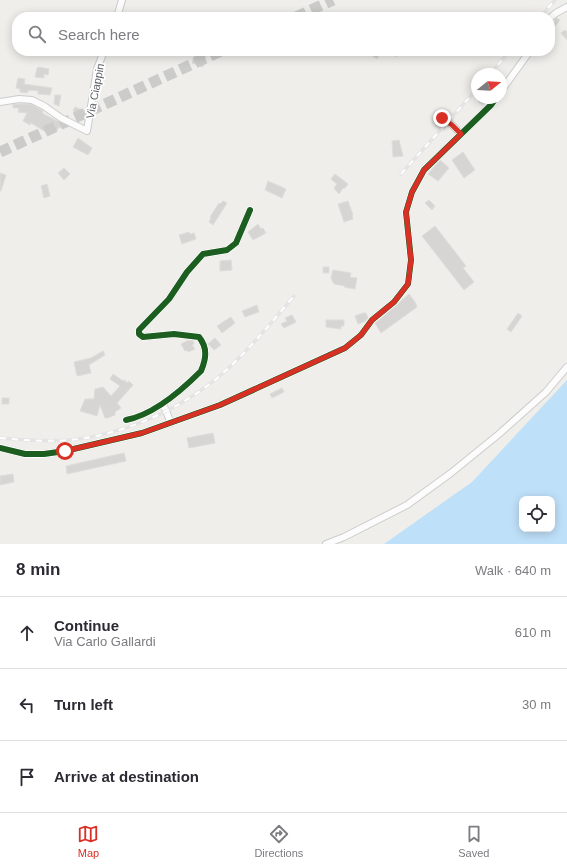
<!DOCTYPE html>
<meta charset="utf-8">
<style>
:root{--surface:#fff;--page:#f7f7f7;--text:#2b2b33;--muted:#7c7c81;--line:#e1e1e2;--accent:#d93025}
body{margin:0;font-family:Helvetica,sans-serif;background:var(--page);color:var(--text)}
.controls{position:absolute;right:12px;bottom:12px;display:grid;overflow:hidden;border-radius:8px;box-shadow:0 2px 10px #0003}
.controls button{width:36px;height:36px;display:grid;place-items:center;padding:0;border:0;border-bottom:1px solid var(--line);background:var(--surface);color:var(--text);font:20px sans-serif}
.compass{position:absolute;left:471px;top:68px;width:36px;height:36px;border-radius:50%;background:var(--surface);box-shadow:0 2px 10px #0003;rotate:72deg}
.stop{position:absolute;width:12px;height:12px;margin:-9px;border:3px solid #d93025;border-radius:50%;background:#fff}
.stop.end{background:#d93025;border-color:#fff;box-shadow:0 1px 4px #0008}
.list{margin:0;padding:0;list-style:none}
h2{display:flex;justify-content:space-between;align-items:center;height:52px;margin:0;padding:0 16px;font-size:17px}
h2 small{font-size:13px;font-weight:400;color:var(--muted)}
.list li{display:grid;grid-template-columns:26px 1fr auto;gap:12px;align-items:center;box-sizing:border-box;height:72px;padding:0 16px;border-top:1px solid var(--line)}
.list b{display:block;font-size:15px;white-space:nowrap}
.list p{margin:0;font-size:13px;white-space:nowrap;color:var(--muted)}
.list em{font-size:13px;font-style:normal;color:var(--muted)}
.icon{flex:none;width:22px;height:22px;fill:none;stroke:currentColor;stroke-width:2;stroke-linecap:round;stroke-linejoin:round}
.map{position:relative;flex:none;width:567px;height:544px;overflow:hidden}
.search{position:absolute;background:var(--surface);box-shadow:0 2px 10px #0003;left:12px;right:12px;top:12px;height:44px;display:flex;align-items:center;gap:10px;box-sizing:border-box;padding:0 14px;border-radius:16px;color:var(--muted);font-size:15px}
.sheet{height:268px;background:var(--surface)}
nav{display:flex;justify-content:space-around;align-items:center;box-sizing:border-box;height:56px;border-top:1px solid var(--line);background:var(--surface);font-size:11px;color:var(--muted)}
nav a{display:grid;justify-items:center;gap:2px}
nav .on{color:var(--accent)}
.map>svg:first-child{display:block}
.water{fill:#bfe0f9;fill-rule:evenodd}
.building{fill:#d6d5d3;stroke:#deddd9}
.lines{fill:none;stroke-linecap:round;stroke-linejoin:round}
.highway-tunnel{stroke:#cbcbca;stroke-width:11;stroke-dasharray:11 5.5;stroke-linecap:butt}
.street-casing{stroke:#cbcccc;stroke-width:8}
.street{stroke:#fdfcfc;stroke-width:6}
.rail-casing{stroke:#e4e4e4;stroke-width:3.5}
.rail{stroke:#fff;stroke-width:2;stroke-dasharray:6;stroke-linecap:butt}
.cycleway-casing{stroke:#fff;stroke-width:8}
.cycleway{stroke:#1b5e20;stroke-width:6}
.route{stroke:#d93025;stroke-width:5}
.labels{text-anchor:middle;stroke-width:3.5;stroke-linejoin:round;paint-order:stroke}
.street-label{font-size:11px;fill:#5f6368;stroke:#fff}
</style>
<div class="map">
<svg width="567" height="544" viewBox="0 0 567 544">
<rect width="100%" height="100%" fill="#efeeea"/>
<path class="water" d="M567,380v164h-183l88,-62zM522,499h30v30h-30z"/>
<g class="building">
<path d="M557,18l3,2 -6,8 -4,-3z"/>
<path d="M565,30l2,2v8l-6,-7z"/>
<path d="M196,51h11l-4,16 -11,-4z"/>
<path d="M374,51h8l-5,8 -5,-3z"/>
<path d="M392,51h12l-8,6z"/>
<path d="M39,67l10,2 -1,6 -4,-1v4l-9,-1 2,-9z"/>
<path d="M18,78l7,1 -1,5 28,4 -2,7 -12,-1v-3l-9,-1 -2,3 -7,-1v-3l-4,-1z"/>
<path d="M55,95h6l-2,11 -5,-2z"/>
<path d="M481,98l5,3 -3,4 -5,-3z"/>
<path d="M13,104h18l11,6 1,1 -1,2 21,11 -2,4 -2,-1 -3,5 -4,-2 -3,4 -18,-11 -1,2 -7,-4 4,-8 -9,-1 1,-4h-6z"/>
<path d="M75,107l10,4 -1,4 -11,-4z"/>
<path d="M78,138l14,10 -4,7 -15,-8z"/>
<path d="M399,140l4,16 -10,1 -1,-16z"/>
<path d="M463,152l12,18 -11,8 -12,-18z"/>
<path d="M440,160l9,8 -11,13 -10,-7z"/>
<path d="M64,168l6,6 -6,6 -6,-7z"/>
<path d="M0,173l6,2 -5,16h-1z"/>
<path d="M335,174l13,10 -4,5 -1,-1 -4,6 -5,-6 3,-4 -6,-5z"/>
<path d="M268,181l18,8 -4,9 -17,-8z"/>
<path d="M47,184l3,12 -6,2 -3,-12z"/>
<path d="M429,200l6,6 -3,4 -7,-7z"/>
<path d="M223,201l4,2 -14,22 -4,-3 2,-4 -1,-1 9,-14 1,1z"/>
<path d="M348,201l5,14h-1l1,4 -9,3 -6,-18z"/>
<path d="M258,224l3,5 2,-1 3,5 -13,7 -5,-8z"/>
<path d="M435,226l31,40 -3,2 11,14 -10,8 -42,-54z"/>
<path d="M189,232l1,2 4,-1 2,6 -14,5 -3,-9z"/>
<path d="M231,260l1,10 -12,1v-10z"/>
<rect x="323" y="267" width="6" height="6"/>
<path d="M333,270l18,3 -1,4 7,1 -2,11 -11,-2 1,-1 -11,-2 -3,-6z"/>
<path d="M409,294l6,8 2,5 -36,26 -6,-10z"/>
<path d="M257,305l2,7 -14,5 -3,-6z"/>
<path d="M363,313h3l2,5 -2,3 -8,3 -3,-8z"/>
<path d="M518,313l4,3 -11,16 -4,-3z"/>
<path d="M292,315l4,7 -12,6 -3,-4 6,-3 -2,-3z"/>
<path d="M231,317l4,6 -13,10 -5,-7z"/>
<path d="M326,320h18v6h-3v3l-15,-2z"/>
<path d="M215,338l6,7 -7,5 -6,-6z"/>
<path d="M189,340l4,1 1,3 -2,1 3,4 -7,3 -1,-2 -2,1 -4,-7z"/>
<path d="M103,351l2,4 -16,10 2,8 -14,3 -3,-14 17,-4z"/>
<path d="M113,374l10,7 1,-1 4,3 1,-2 4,4 -16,18 4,5 -6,4v3l-8,3h-2l-5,-13 -3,11 -17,-5 5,-12h9l1,-10 8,-2 8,9 9,-10 -10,-7z"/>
<path d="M282,388l2,4 -12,6 -2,-4z"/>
<rect x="2" y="398" width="7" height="6"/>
<path d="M213,433l2,10 -26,5 -2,-10z"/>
<path d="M124,453l2,8 -59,13 -1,-8z"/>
<path d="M13,474l1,8 -14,3v-9z"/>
</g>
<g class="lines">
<g class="highway-tunnel">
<path d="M296,17l37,-17"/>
<path d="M0,152l221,-101"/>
</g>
<defs>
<g id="street">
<path d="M117,17l5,-17"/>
<path d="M550,18l6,-5 11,-6"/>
<path d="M501,91l29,-40"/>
<path d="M0,102l19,-3 13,1 12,6 17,12 26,13 10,-62 7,-18"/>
<path d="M442,118l10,7 9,9"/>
<path d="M163,404l8,19"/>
<path d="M126,420c27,-5 56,-30 75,-49 5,-12 7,-23 -2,-34l-25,-3 -31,3 -4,-3v-4l30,-31 18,-27 16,-18 24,-4 9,-7 14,-33"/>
<path d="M0,448l25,6h19l21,-3 77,-18 78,-28 125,-57 16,-13 11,-15 22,-18 14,-18 3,-24 -5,-48 6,-20 12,-22 67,-65 5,-7"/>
<path d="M326,544l18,-7 63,-32 44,-32 48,-39 47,-42 21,-25"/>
</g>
</defs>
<use href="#street" class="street-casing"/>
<use href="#street" class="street"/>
<defs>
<g id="rail">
<path d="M540,17l15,-17"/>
<path d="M490,74l20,-23"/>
<path d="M401,174l76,-85"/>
<path d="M0,438c23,2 47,4 70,2 53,-5 112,-31 152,-66 26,-23 49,-51 72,-78"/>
</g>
</defs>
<use href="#rail" class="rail-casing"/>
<use href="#rail" class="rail"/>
<defs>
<g id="cycleway">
<path d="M126,420c27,-5 56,-30 75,-49 5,-12 7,-23 -2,-34l-25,-3 -31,3 -4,-3v-4l30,-31 18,-27 16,-18 24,-4 9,-7 14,-33"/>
<path d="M0,448l25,6h19l21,-3 77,-18 78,-28 125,-57 16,-13 11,-15 22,-18 14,-18 3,-24 -5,-48 6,-20 12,-22 67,-65 5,-7"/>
</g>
</defs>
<use href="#cycleway" class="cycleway-casing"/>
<use href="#cycleway" class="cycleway"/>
</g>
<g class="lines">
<path class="route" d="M65,451l77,-18 78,-28 125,-57 16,-13 11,-15 22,-18 14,-18 3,-24 -5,-48 6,-20 12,-22 37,-36 -9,-9 -10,-7"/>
</g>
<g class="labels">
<g class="street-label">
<text transform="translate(95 91) rotate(-79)" y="4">Via Ciappin</text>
</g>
</g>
</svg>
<div class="controls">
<button><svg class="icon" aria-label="locate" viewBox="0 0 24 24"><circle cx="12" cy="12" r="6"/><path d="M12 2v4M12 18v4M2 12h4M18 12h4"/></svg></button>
</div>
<svg class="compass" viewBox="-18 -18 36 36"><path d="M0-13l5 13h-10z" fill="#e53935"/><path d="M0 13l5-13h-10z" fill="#7c7c81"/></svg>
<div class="stop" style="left:65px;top:451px"></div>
<div class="stop end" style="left:442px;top:118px"></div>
<div class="search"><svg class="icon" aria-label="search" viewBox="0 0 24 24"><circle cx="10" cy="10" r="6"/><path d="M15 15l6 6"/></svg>Search here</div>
</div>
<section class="sheet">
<h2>8 min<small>Walk · 640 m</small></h2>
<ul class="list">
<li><svg class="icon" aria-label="ahead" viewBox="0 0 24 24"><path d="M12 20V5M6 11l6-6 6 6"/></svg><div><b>Continue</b><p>Via Carlo Gallardi</p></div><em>610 m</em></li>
<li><svg class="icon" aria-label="left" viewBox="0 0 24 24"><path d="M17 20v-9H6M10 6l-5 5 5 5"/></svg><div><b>Turn left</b></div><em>30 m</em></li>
<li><svg class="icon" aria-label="arrive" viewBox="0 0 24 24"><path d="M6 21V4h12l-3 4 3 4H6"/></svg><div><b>Arrive at destination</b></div></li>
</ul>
</section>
<nav>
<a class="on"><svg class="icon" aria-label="map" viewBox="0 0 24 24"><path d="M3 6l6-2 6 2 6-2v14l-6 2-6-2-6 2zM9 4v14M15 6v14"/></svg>Map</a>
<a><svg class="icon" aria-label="directions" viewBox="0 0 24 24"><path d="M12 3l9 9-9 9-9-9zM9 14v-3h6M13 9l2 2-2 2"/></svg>Directions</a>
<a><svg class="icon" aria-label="saved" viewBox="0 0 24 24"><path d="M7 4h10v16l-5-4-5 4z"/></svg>Saved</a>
</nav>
